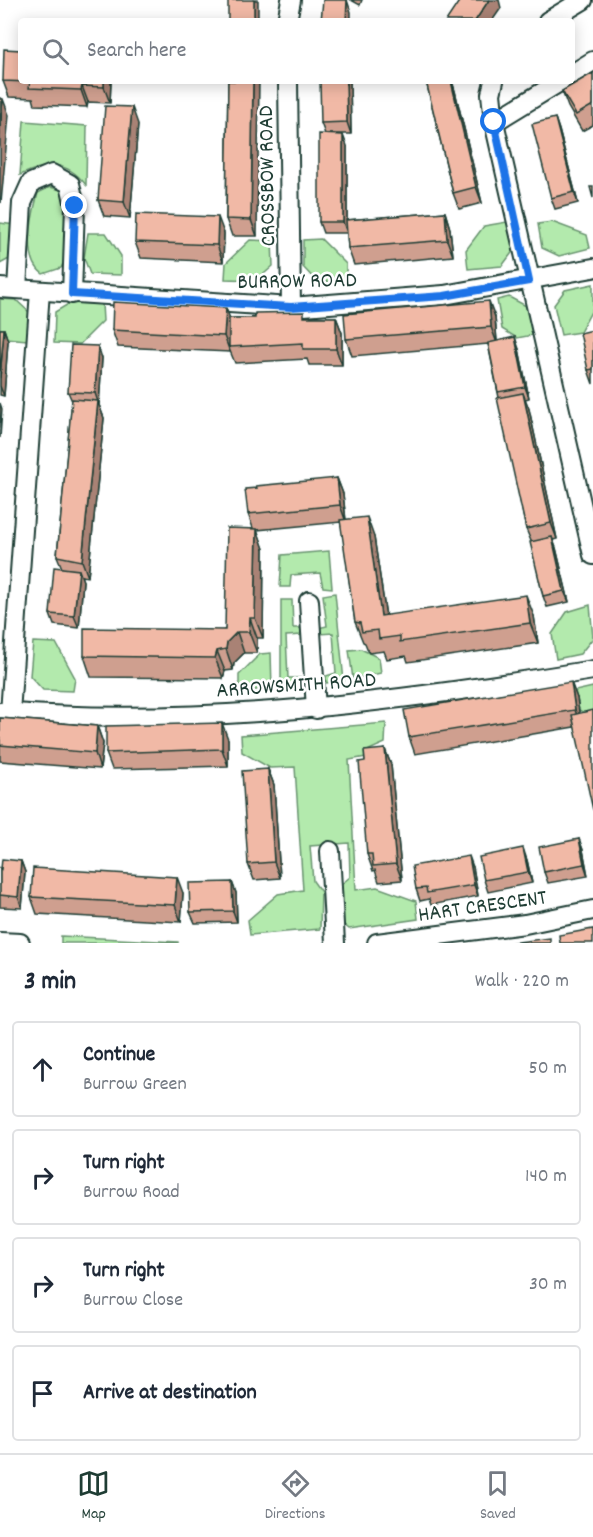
<!DOCTYPE html>
<meta charset="utf-8">
<style>
:root{--surface:#fff;--page:#f6f6f7;--text:#1f2937;--muted:#747a83;--line:#e0e1e3;--accent:#1f3d34}
body{margin:0;font-family:Dekko,sans-serif;background:var(--page);color:var(--text)}
.stop{position:absolute;width:18px;height:18px;margin:-14px;border:4px solid #1a73e8;border-radius:50%;background:#fff}
.stop.end{background:#1a73e8;border-color:#fff;box-shadow:0 2px 6px #0008}
.list{margin:0;padding:0;list-style:none}
h2{display:flex;justify-content:space-between;align-items:center;height:78px;margin:0;padding:0 24px;font-size:26px}
h2 small{font-size:20px;font-weight:400;color:var(--muted)}
.list li{display:grid;grid-template-columns:39px 1fr auto;gap:18px;align-items:center;box-sizing:border-box;height:96px;margin:0 12px 12px;padding:0 12px;border:2px solid var(--line);border-radius:6px}
.list b{display:block;font-size:22px;white-space:nowrap}
.list p{margin:0;font-size:20px;white-space:nowrap;color:var(--muted)}
.list em{font-size:20px;font-style:normal;color:var(--muted)}
.icon{flex:none;width:33px;height:33px;fill:none;stroke:currentColor;stroke-width:2;stroke-linecap:round;stroke-linejoin:round}
.map{position:relative;flex:none;width:593px;height:943px;overflow:hidden}
.search{position:absolute;background:var(--surface);box-shadow:0 3px 15px #0003;left:18px;right:18px;top:18px;height:66px;display:flex;align-items:center;gap:15px;box-sizing:border-box;padding:0 21px;border-radius:6px;color:var(--muted);font-size:22px}
.sheet{height:510px;background:var(--surface)}
nav{display:flex;justify-content:space-around;align-items:center;box-sizing:border-box;height:84px;border-top:2px solid var(--line);background:var(--surface);font-size:16px;color:var(--muted)}
nav a{display:grid;justify-items:center;gap:3px}
nav .on{color:var(--accent)}
.map>svg:first-child{display:block}
.green{fill:#b3eaad;stroke:#699470;stroke-width:1.5}
.lines{fill:none;stroke-linecap:round;stroke-linejoin:round}
.minor-casing{stroke:#1f3d34;stroke-width:22}
.minor{stroke:#fff;stroke-width:18}
.wall{fill:#cf9f8f;stroke:#1f3d34;stroke-width:1.5}
.shaded-wall{fill:#a98274;stroke:#1f3d34;stroke-width:1.5}
.building{fill:#f1b9a6;stroke:#1f3d34;stroke-width:1.5}
.route{stroke:#1a73e8;stroke-width:8}
.labels{text-anchor:middle;stroke-width:5;stroke-linejoin:round;paint-order:stroke}
.street-label{font-size:22px;fill:#1f3d34;stroke:#fff}
</style>
<div class="map">
<svg width="593" height="943" viewBox="0 0 593 943">
<rect width="100%" height="100%" fill="#fff"/>
<filter id="ink" filterUnits="userSpaceOnUse"><feTurbulence type="fractalNoise" baseFrequency=".0167" numOctaves="2"/><feDisplacementMap in="SourceGraphic" scale="12" xChannelSelector="R" yChannelSelector="G"/><feConvolveMatrix kernelMatrix="1 2 1 2 8 2 1 2 1" color-interpolation-filters="sRGB"/></filter>
<g filter="url(#ink)">
<g class="green">
<path d="M24,121l63,5 -1,59c-20,-26 -39,-22 -66,-10z"/>
<path d="M50,187l15,4 2,6 -2,62 -4,9 -18,6c-21,-15 -11,-59 -5,-81z"/>
<path d="M507,222l7,28 -12,16 -34,3 -2,-19 18,-24z"/>
<path d="M552,222l35,13 3,13 -31,8 -17,-8 -4,-24z"/>
<path d="M0,223l15,2 -4,33 -11,6z"/>
<path d="M88,233h18l15,23v19l-31,-1 -6,-16z"/>
<path d="M321,239l25,25v17l-29,1 -14,-15v-27z"/>
<path d="M250,240l22,1 1,25 -16,14 -32,-1 1,-16z"/>
<path d="M593,284v24l-13,24 -19,3 -7,-30 11,-15z"/>
<path d="M509,297l19,10 5,28 -16,3 -15,-9 -5,-29z"/>
<path d="M0,299l16,1 13,12 -2,28 -22,-2 -5,-5z"/>
<path d="M70,303l32,1 1,17 -23,23 -26,-1 1,-31z"/>
<path d="M329,551l3,37 -9,-1 -3,-14 -29,2 -1,12h-10l2,-32z"/>
<path d="M335,593l9,88 -18,2v-7l10,-3 -3,-40 -14,1 -1,-6 9,-2 -4,-31z"/>
<path d="M281,600h11l1,28h8l1,7 -16,1 2,42h14l1,7 -22,2z"/>
<path d="M590,605l3,33 -13,16 -24,5 -4,-25 15,-22z"/>
<path d="M33,642l23,1 19,35 -2,13 -30,-1 -13,-14z"/>
<path d="M361,649l18,9 2,15 -28,6 -4,-29z"/>
<path d="M271,653l1,36 -33,2v-16l21,-21z"/>
<path d="M593,687v31l-14,-8 -4,-19z"/>
<path d="M386,723l-1,20 -16,7 -3,7 -17,3 7,130 21,-3 39,14 2,18 -69,10 -7,-6 -4,-36 12,-10 -1,-34 -39,3 3,35 8,11 -1,37 -70,6 -2,-15 30,-26 25,-4 -8,-123 -25,1 -28,-16 -1,-17z"/>
<path d="M61,936l117,6v1h-117z"/>
</g>
<g class="lines">
<defs>
<g id="minor">
<path d="M287,21l4,-21"/>
<path d="M548,21l35,-21"/>
<path d="M572,74l21,-13"/>
<path d="M288,81l3,226"/>
<path d="M494,81l-3,13 3,28 99,433"/>
<path d="M494,122l67,-41"/>
<path d="M0,288l291,19 153,-12 149,-27"/>
<path d="M17,289l5,-86 9,-20 21,-9 18,10 5,22 -3,88"/>
<path d="M309,601l7,108"/>
<path d="M0,712c199,16 397,-10 593,-42"/>
<path d="M10,713l30,-422"/>
<path d="M330,851l5,92"/>
<path d="M0,942l20,1"/>
<path d="M377,943l148,-19 68,-14"/>
</g>
</defs>
<use href="#minor" class="minor-casing"/>
<use href="#minor" class="minor"/>
</g>
<g class="wall">
<path d="M351,0h11l-2,5z"/>
<path d="M593,73v52l-11,6 -14,-24 -6,-16z"/>
<path d="M3,81h108l-1,22 -22,-1 -1,5 -52,-2 -2,-7 -24,-1z"/>
<path d="M228,81l29,155h-25l-6,-17z"/>
<path d="M350,81l1,53h-26l-4,-11z"/>
<path d="M426,81h26l3,10 27,112 -23,6 -6,-16z"/>
<path d="M555,118l4,12 19,73 -23,6 -4,-11z"/>
<path d="M138,124l-8,94 -26,-2 -6,-16z"/>
<path d="M347,146v74l98,-8 5,17 3,27 -99,9 -6,-17 -1,-15h-24l-4,-11z"/>
<path d="M224,233l-1,29 -82,-4 -6,-16z"/>
<path d="M336,317l6,16v32h-33l-2,-6 -72,4 -5,-12v1l-112,-5 -6,-17 117,-12z"/>
<path d="M495,317l2,24 22,8 10,49 -4,1 4,10 28,130 -4,1 3,8 13,54 -22,5 -4,-11 -12,-55 -5,-12 -38,-185 -136,12 -6,-17z"/>
<path d="M0,329h4l4,12 -4,55 -4,-1z"/>
<path d="M593,330v54l-5,-14z"/>
<path d="M102,358l-3,47 5,13 -16,159 -7,-1 2,5 -4,47 -25,-3 -4,-11 12,-46 -5,-12 15,-155 -4,-9z"/>
<path d="M337,478l6,16 3,26 28,17 12,79h148l4,27 -130,19 -2,-6 -19,3 -3,-8 -15,2 -4,-10 -2,-1 -8,-20 -14,-100 -84,8 7,19 -1,89h-6v15h-13l-10,10 -1,7 -8,1 -2,7 -132,-1 -7,-21 141,-26 28,-102 -5,-14z"/>
<path d="M577,698l2,15 -5,14 -159,27 -6,-17z"/>
<path d="M0,718l97,8 6,17 -3,26 -100,-8z"/>
<path d="M228,739v27l-116,3 -6,-16z"/>
<path d="M385,749l6,16 11,115 -23,2 -4,-12 -2,1 -6,-17 -2,-93z"/>
<path d="M268,769l6,16 6,93 -26,2 -6,-16z"/>
<path d="M579,839l4,11 5,26 -40,7 -4,-11z"/>
<path d="M527,860l5,23 -44,9 -4,-12z"/>
<path d="M21,861l4,11 -3,36 -22,-1v-39z"/>
<path d="M473,867l5,29 -47,9 -2,-6 -9,2 -4,-12z"/>
<path d="M232,882l4,11 1,29 -42,1 -5,-11z"/>
<path d="M183,893l-2,29 -144,-8 -6,-17z"/>
</g>
<g class="shaded-wall">
<rect x="254" y="0" width="4" height="21"/>
<path d="M347,0l4,12v9h-5z"/>
<path d="M489,0h10l2,8 -9,13h-17z"/>
<path d="M104,81h7l-1,22 -6,-16z"/>
<path d="M253,81h6l-2,155 -6,-16z"/>
<path d="M346,81h4l1,53 -4,-12z"/>
<path d="M451,81h1l3,10 27,112 -6,-16z"/>
<path d="M82,86l6,16 -1,5 -6,-17z"/>
<path d="M3,99l6,16 -8,88 -1,-3v-71z"/>
<path d="M132,107l6,17 -8,94 -6,-16z"/>
<path d="M555,118l4,12 19,73 -4,-11z"/>
<path d="M343,135l4,11v87l-4,-11z"/>
<path d="M445,212l5,17 3,27 -6,-16z"/>
<path d="M218,217l6,16 -1,29 -6,-17z"/>
<path d="M489,301l6,16 2,26 -6,-16z"/>
<path d="M226,308l6,16 -3,23 1,5 -6,-16z"/>
<path d="M336,317l6,16v32l-6,-16z"/>
<path d="M4,329l4,12 -4,55 -4,-10v-8z"/>
<path d="M515,337l4,12 10,49 -4,-11z"/>
<path d="M98,346l4,12 -3,47 5,13 -16,159 -6,-16 16,-159 -3,-9z"/>
<path d="M523,393l6,16 28,130 -6,-16z"/>
<path d="M0,403l2,6 -2,29z"/>
<path d="M337,478l6,16 3,28 -6,-17z"/>
<path d="M367,517l7,20 15,100 -8,-21z"/>
<path d="M257,529l7,20 -1,89 -8,-20z"/>
<path d="M552,537l4,11 13,54 -5,-11z"/>
<path d="M79,570l4,11 -4,47 -5,-12z"/>
<path d="M526,595l8,21 4,27 -8,-20z"/>
<path d="M250,618l7,20v15l-8,-21z"/>
<path d="M237,632l7,21 -10,10 -1,7 -7,-21 1,-7z"/>
<path d="M217,651l8,20 -2,7 -8,-20z"/>
<path d="M571,682l6,16 4,28 -6,-16z"/>
<path d="M222,723l6,16v27l-6,-17z"/>
<path d="M97,726l6,17 -3,26 -5,-16z"/>
<path d="M385,749l6,16 11,115 -6,-16z"/>
<path d="M268,769l6,16 6,93 -6,-16z"/>
<path d="M579,839l4,11 5,26 -4,-12z"/>
<path d="M523,848l4,12 5,23 -4,-11z"/>
<path d="M469,856l4,11 5,29 -4,-11z"/>
<path d="M21,861l4,11 -3,36 -4,-11z"/>
<path d="M177,877l6,16 -2,29 -6,-17z"/>
<path d="M232,882l4,11 1,29 -4,-11z"/>
</g>
<g class="building">
<rect x="228" y="0" width="26" height="21"/>
<path d="M323,0h24l-1,21h-25z"/>
<path d="M460,0h29l-14,21h-29z"/>
<path d="M4,49l17,1v31h83v6l-22,-1 -1,4 -52,-2 1,-6 -27,-1z"/>
<path d="M593,73v32l-17,10 -14,-24z"/>
<path d="M228,81h25l-2,139 -25,-1z"/>
<path d="M320,81h26l1,41 -26,1z"/>
<path d="M426,81h25l25,106 -23,6z"/>
<path d="M0,98l3,1 -3,30z"/>
<path d="M105,106l27,1 -8,95 -26,-2z"/>
<path d="M555,118l19,74 -23,6 -19,-74z"/>
<path d="M319,134l24,1v87h-24z"/>
<path d="M590,187h3v11z"/>
<path d="M445,212l2,28 -99,8 -2,-28z"/>
<path d="M136,214l82,3 -1,28 -82,-3z"/>
<path d="M489,301l2,26 -145,12 -2,-25z"/>
<path d="M113,302l113,6 -2,28 -112,-6z"/>
<path d="M304,312v5h32v32h-33v-6l-74,4v-29h26v-5z"/>
<path d="M0,329h4l-4,49z"/>
<path d="M593,330v39l-5,1 -8,-37z"/>
<path d="M515,337l10,50 -27,5 -10,-49z"/>
<path d="M71,345l27,1 -3,47 -27,-1z"/>
<path d="M523,393l28,130 -25,6 -29,-131z"/>
<path d="M72,399l26,2 -16,160 -25,-5z"/>
<path d="M337,478l3,27 -92,9 -3,-25 12,-1 -1,-2z"/>
<path d="M367,517l14,99 145,-21 4,28 -130,19v-6l-21,3 -1,-9 -16,2 -2,-9 -5,-1 -15,-102z"/>
<path d="M227,528l30,1 -2,89h-5l-1,14h-12l-10,10 -1,7 -9,2 -2,7 -131,-2v-28l141,2z"/>
<path d="M552,537l12,54 -21,5 -13,-54z"/>
<path d="M54,567l25,3 -5,46 -24,-2z"/>
<path d="M571,682l4,28 -166,27 -5,-27z"/>
<path d="M593,710v100l-21,-95z"/>
<path d="M0,718l97,8 -2,27 -95,-8z"/>
<path d="M222,723v26l-116,4v-27z"/>
<path d="M385,749l11,115 -23,2 -1,-12h-5l-8,-92 6,-1 -1,-10z"/>
<path d="M268,769l6,93 -26,2 -6,-93z"/>
<path d="M579,839l5,25 -40,8 -5,-25z"/>
<path d="M523,848l5,24 -44,8 -5,-23z"/>
<path d="M469,856l5,29 -47,8 -1,-5 -10,1 -4,-23z"/>
<path d="M2,859l19,2 -3,36 -18,-2v-27l1,1z"/>
<path d="M33,868l144,9 -2,28 -144,-8z"/>
<path d="M232,882l1,29 -43,1 -1,-29z"/>
<path d="M593,929v14h-33l-1,-8z"/>
<path d="M550,938v5h-41z"/>
</g>
</g>
<g class="lines" filter="url(#ink)">
<path class="route" d="M75,206l-3,88 219,13 153,-11 85,-15 -35,-159"/>
</g>
<g class="labels">
<g class="street-label">
<text transform="translate(265 176) rotate(-91)" y="8">CROSSBOW ROAD</text>
<text transform="translate(297 279) rotate(-1)" y="8">BURROW ROAD</text>
<text transform="translate(296 683) rotate(-4)" y="8">ARROWSMITH ROAD</text>
<text transform="translate(482 904) rotate(-8)" y="8">HART CRESCENT</text>
</g>
</g>
</svg>
<div class="stop" style="left:494px;top:122px"></div>
<div class="stop end" style="left:75px;top:206px"></div>
<div class="search"><svg class="icon" aria-label="search" viewBox="0 0 24 24"><circle cx="10" cy="10" r="6"/><path d="M15 15l6 6"/></svg>Search here</div>
</div>
<section class="sheet">
<h2>3 min<small>Walk · 220 m</small></h2>
<ul class="list">
<li><svg class="icon" aria-label="ahead" viewBox="0 0 24 24"><path d="M12 20V5M6 11l6-6 6 6"/></svg><div><b>Continue</b><p>Burrow Green</p></div><em>50 m</em></li>
<li><svg class="icon" aria-label="right" viewBox="0 0 24 24"><path d="M7 20v-9h11M14 6l5 5-5 5"/></svg><div><b>Turn right</b><p>Burrow Road</p></div><em>140 m</em></li>
<li><svg class="icon" aria-label="right" viewBox="0 0 24 24"><path d="M7 20v-9h11M14 6l5 5-5 5"/></svg><div><b>Turn right</b><p>Burrow Close</p></div><em>30 m</em></li>
<li><svg class="icon" aria-label="arrive" viewBox="0 0 24 24"><path d="M6 21V4h12l-3 4 3 4H6"/></svg><div><b>Arrive at destination</b></div></li>
</ul>
</section>
<nav>
<a class="on"><svg class="icon" aria-label="map" viewBox="0 0 24 24"><path d="M3 6l6-2 6 2 6-2v14l-6 2-6-2-6 2zM9 4v14M15 6v14"/></svg>Map</a>
<a><svg class="icon" aria-label="directions" viewBox="0 0 24 24"><path d="M12 3l9 9-9 9-9-9zM9 14v-3h6M13 9l2 2-2 2"/></svg>Directions</a>
<a><svg class="icon" aria-label="saved" viewBox="0 0 24 24"><path d="M7 4h10v16l-5-4-5 4z"/></svg>Saved</a>
</nav>
